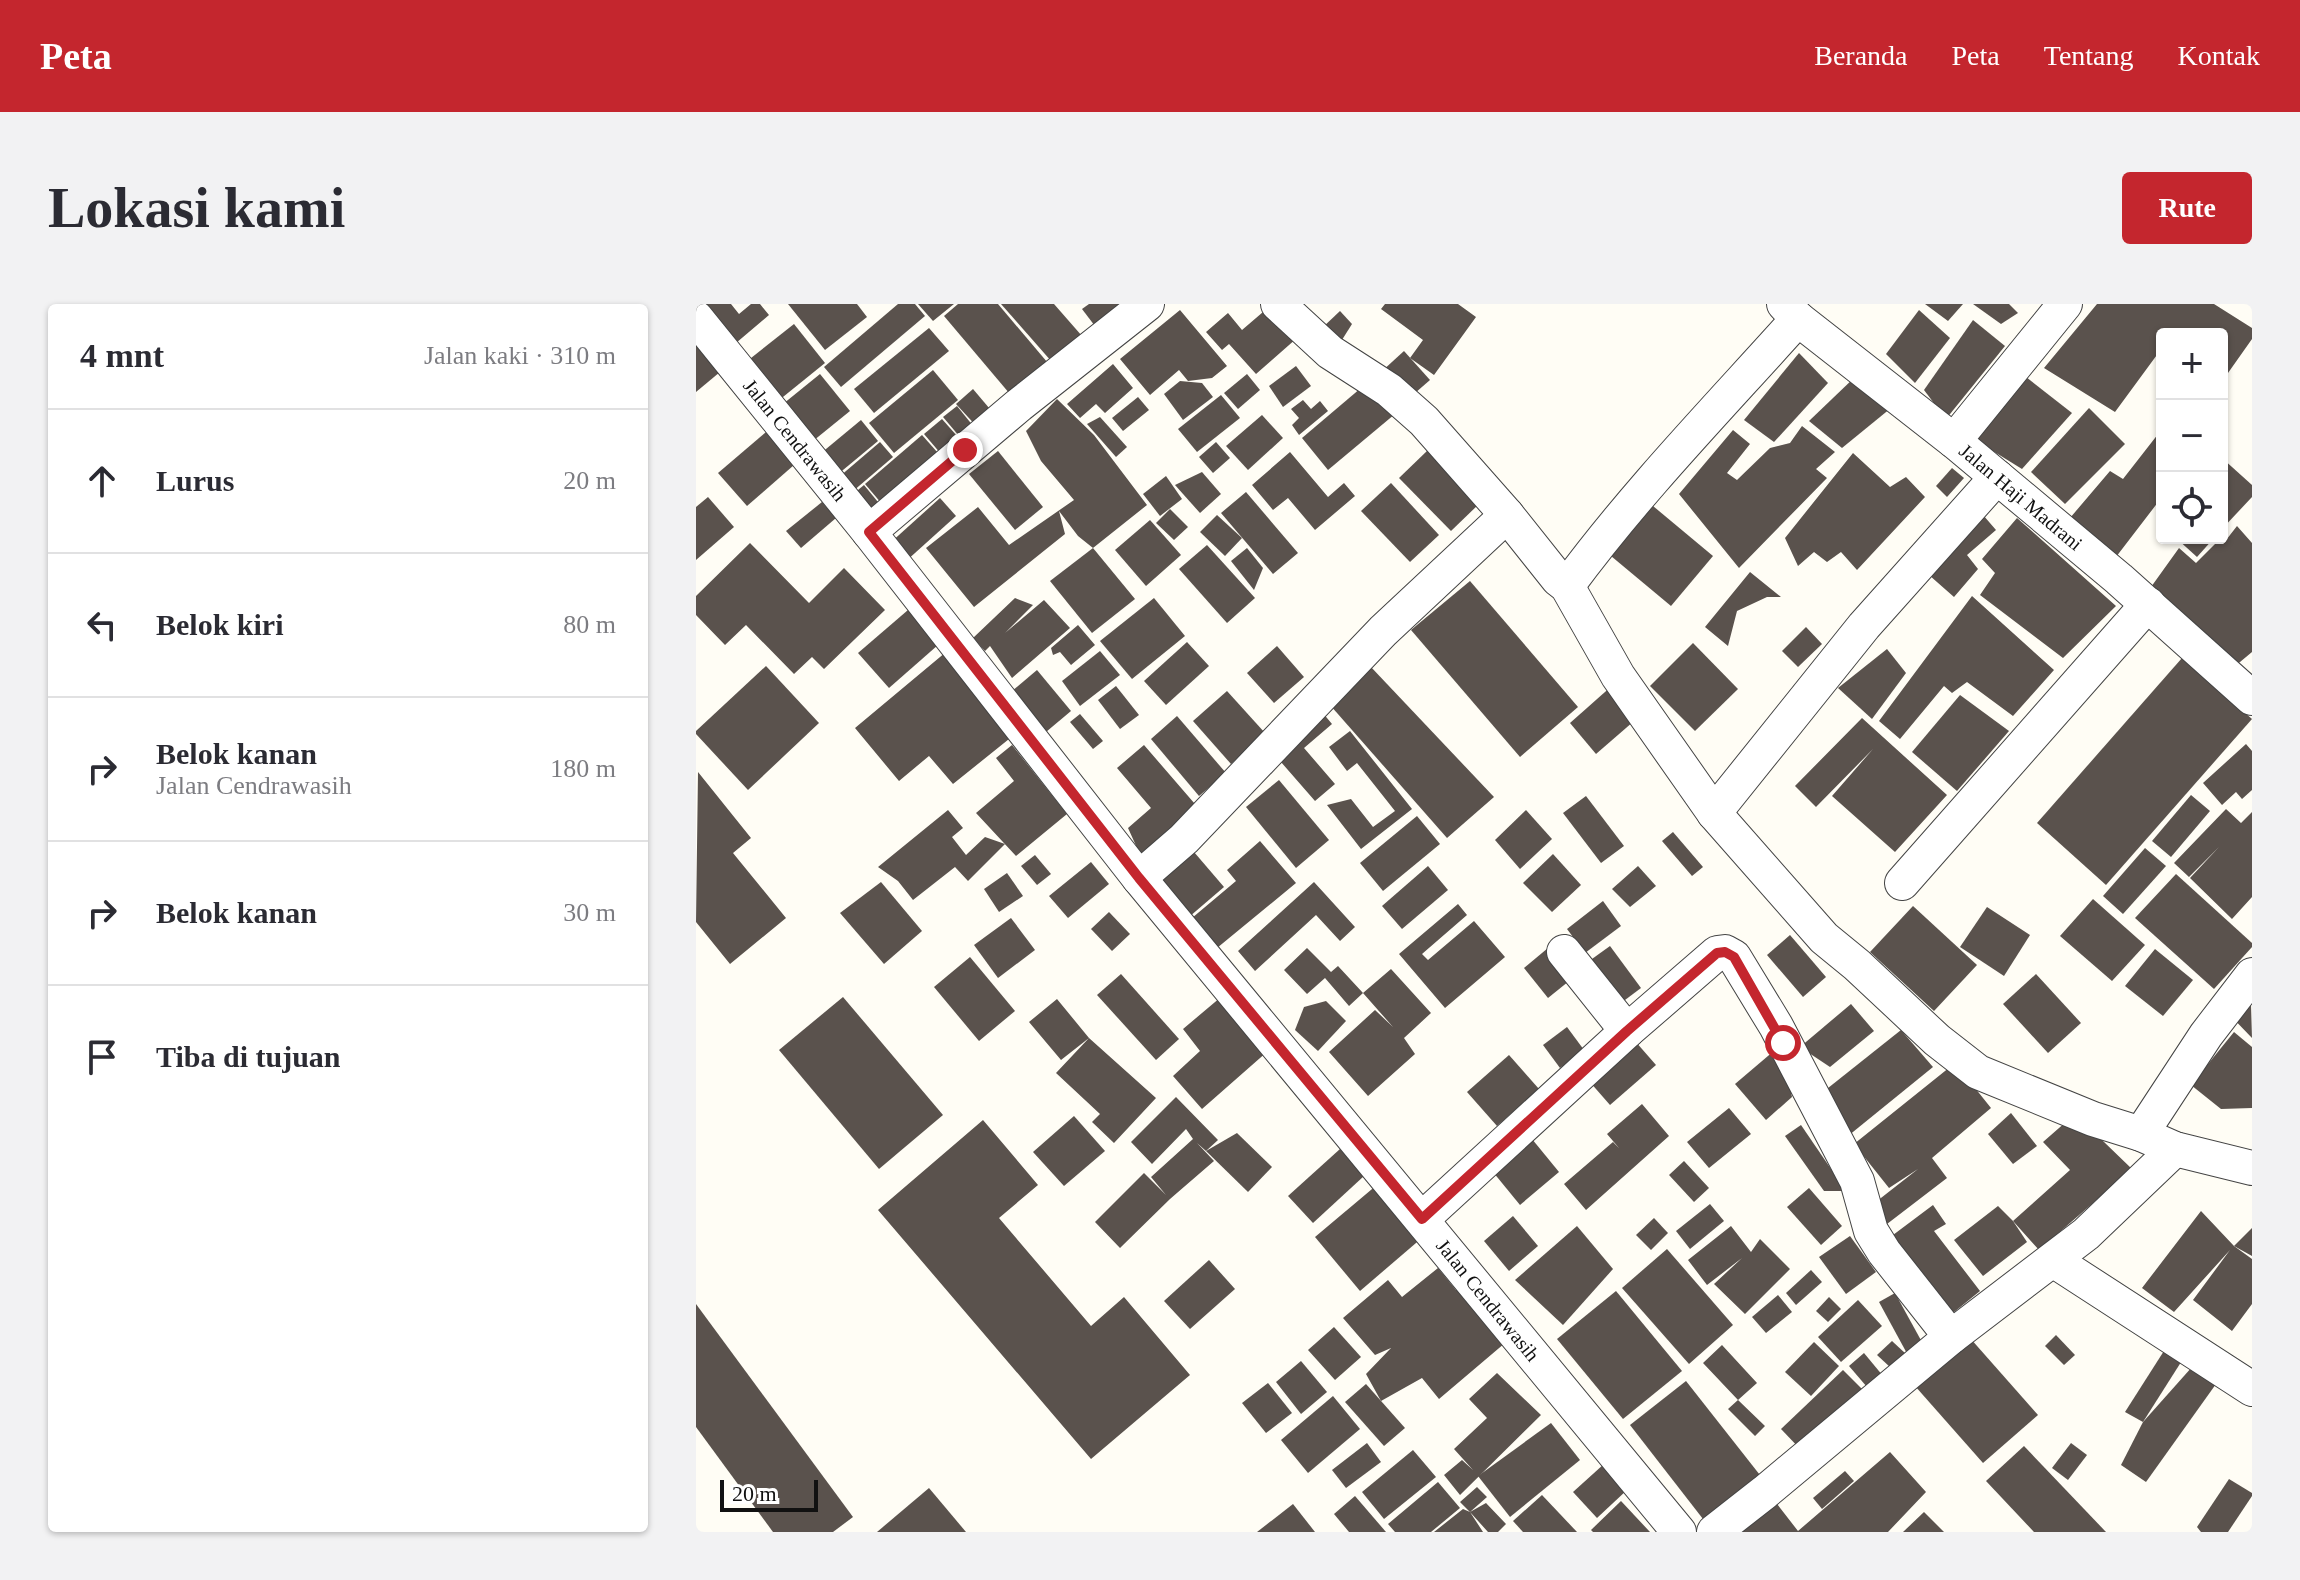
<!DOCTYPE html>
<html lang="id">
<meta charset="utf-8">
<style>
:root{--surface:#fff;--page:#f2f2f3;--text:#2b2b33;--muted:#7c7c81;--line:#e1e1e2;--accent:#c4262e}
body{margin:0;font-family:"Times New Roman",serif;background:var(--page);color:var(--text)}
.controls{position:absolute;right:24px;top:24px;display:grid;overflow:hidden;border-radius:8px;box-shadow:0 2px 6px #0004}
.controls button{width:72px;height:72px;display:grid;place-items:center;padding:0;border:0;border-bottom:2px solid var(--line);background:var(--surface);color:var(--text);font:40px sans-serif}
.scale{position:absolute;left:24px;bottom:20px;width:98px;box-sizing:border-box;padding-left:8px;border:4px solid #111;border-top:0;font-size:22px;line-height:28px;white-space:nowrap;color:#111;-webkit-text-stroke:6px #fff;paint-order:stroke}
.stop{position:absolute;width:24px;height:24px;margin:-18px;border:6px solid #c4262e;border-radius:50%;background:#fff}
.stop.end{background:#c4262e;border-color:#fff;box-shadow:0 2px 8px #0008}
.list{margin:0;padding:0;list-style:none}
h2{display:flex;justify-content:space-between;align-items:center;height:104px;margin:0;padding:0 32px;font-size:34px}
h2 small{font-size:26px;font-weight:400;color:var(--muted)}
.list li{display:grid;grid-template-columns:52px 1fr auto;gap:24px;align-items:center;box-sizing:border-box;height:144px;padding:0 32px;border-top:2px solid var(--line)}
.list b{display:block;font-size:30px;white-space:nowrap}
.list p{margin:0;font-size:26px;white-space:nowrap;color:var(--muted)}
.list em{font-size:26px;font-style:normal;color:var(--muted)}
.icon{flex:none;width:44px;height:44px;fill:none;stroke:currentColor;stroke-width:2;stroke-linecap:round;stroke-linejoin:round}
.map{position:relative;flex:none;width:1556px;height:1228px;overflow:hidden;border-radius:8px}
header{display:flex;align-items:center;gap:48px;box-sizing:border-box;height:112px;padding:0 40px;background:var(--accent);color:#fff}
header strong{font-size:38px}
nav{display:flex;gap:44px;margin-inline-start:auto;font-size:28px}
.intro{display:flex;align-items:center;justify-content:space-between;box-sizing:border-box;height:192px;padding:0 48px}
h1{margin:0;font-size:56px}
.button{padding:20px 36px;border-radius:8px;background:var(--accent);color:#fff;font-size:28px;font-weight:700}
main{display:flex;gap:48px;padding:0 48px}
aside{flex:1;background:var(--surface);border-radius:8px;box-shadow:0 2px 6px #0004}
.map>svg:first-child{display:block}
.building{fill:#5a524d}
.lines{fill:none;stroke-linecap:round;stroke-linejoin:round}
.street-casing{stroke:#444;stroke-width:36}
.street{stroke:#fff;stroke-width:34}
.route{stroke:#c4262e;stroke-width:10}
.labels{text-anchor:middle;stroke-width:8;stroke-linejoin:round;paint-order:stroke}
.street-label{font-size:20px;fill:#111;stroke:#fff}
</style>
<header>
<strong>Peta</strong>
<nav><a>Beranda</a><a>Peta</a><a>Tentang</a><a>Kontak</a></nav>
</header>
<div class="intro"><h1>Lokasi kami</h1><a class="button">Rute</a></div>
<main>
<aside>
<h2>4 mnt<small>Jalan kaki · 310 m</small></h2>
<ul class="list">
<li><svg class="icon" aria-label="ahead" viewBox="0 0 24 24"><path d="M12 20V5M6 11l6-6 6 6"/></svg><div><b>Lurus</b></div><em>20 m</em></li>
<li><svg class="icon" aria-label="left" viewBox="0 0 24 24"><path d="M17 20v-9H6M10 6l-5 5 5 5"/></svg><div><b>Belok kiri</b></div><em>80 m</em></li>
<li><svg class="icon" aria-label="right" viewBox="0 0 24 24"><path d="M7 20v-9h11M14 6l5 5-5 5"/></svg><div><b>Belok kanan</b><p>Jalan Cendrawasih</p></div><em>180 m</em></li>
<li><svg class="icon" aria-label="right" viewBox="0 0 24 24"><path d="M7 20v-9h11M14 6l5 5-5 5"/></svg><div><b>Belok kanan</b></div><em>30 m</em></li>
<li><svg class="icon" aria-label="arrive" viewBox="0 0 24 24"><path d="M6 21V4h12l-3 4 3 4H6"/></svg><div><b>Tiba di tujuan</b></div></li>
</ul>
</aside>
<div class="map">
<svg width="1556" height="1228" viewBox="0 0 1556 1228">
<rect width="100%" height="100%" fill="#fffdf5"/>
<g class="building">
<path d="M8,0h27l8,10 12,-10h9l9,11 -33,28z"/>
<path d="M92,0h69l10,13 -42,33z"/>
<path d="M202,0h17l10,12 -84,71 -17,-20z"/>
<path d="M222,0h36l-21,17z"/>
<path d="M262,0h40l55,65 -38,31 -71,-84z"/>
<path d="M305,0h53l35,40 -30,26z"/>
<path d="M393,0h41l-29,30 -19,-25z"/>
<path d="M689,0h73l18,13 -42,58 -24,-17 13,-18 -42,-31z"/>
<path d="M1229,0h38l-15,17z"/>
<path d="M1277,0h36l9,9 -17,11z"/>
<path d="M1401,0h117l38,24v11l-24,34 -6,-5v-34h-60v14l-47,64 -71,-44z"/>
<path d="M574,2l27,32 -41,36 -27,-30 -7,6 -16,-18 22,-19 14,17z"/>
<path d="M484,6l47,56 -15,12 -24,3 -9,-11 -29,25 -30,-36z"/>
<path d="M1223,6l31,28 -35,45 -29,-29z"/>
<path d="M644,7l12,13 -17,27 -14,-22z"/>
<path d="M1277,16l32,26 -59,73 -22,-29z"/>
<path d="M98,20l31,39 -47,38 -32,-39z"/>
<path d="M233,24l20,23 -75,62 -20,-24z"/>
<path d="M0,39l24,29 -24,20z"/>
<path d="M708,47l26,29 -23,20 -26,-28z"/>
<path d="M1103,49l29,30 -54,59 -30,-22z"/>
<path d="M417,60l20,24 -28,25 -9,-9 -16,14 -13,-14z"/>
<path d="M600,62l15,20 -28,21 -14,-21z"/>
<path d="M237,66l25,30 -64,53 -25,-30z"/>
<path d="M1325,69l51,40 -50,56 -55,-34z"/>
<path d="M124,70l30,37 -37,30 -30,-37z"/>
<path d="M551,70l13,16 -22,19 -14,-16z"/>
<path d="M1160,72l35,32 -49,40 -33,-27z"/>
<path d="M484,77l22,2 11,14 -30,23 -19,-26z"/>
<path d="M672,78l27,32 -67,56 -26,-32z"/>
<path d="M277,85l22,26 -16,14 -23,-25z"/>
<path d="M525,91l19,23 -43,34 -19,-23z"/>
<path d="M442,93l11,13 -26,21 -11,-13z"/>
<path d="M361,95l37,36 53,70 -54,43 -15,-12 -19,-25 6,23 -91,73 -48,-59 52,-41 31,38 65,-45 -33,-39 -15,-30z"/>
<path d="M607,96l8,9 9,-8 8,10 -29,24 -7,-10 7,-7 -8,-9z"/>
<path d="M261,102l21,26 -13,11 -22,-26z"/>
<path d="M1393,104l36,36 -60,60 -34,-32z"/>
<path d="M566,111l21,23 -35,32 -22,-24z"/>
<path d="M404,113l27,30 -11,10 -29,-33z"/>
<path d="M246,115l23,26 -18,16 -23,-27z"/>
<path d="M165,116l17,21 -41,34 -17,-21z"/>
<path d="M1106,122l33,26 -19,17 11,9 -88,90 -60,-74 54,-64 17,14 -23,29 10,7 33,-32 20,-5z"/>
<path d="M1466,125v68l-46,60 -46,-39 40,-47 13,8z"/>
<path d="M70,128l28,33 -47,41 -29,-33z"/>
<path d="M226,131l24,27 -58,49 -23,-27z"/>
<path d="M184,138l13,15 -41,35 -13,-15z"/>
<path d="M520,138l14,16 -17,15 -14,-16z"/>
<path d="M732,146l52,53 -29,28 -52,-53z"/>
<path d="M302,147l45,56 -28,23 -46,-56z"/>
<path d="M594,148l38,45 16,-14 11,13 -40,34 -27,-32 -15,12 -21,-25z"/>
<path d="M1157,149l37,34 16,-10 19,20 -68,73 -16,-18 -14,10 -13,-10 -16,14 -13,-28z"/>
<path d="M1526,154l30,27v12l-30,32z"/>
<path d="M1256,164l12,10 -17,19 -11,-11z"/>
<path d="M506,168l19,22 -21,19 -25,-28z"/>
<path d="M470,172l16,23 -22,17 -17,-22z"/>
<path d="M695,179l48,52 -29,27 -49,-51z"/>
<path d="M168,181l23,28 -12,10 -23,-28z"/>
<path d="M550,188l52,61 -25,21 -52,-61z"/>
<path d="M12,193l26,30 -38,33v-53z"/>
<path d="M244,194l16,18 -51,46 -16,-18z"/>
<path d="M126,198l14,16 -35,30 -15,-17z"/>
<path d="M957,202l60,50 -42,50 -60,-50z"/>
<path d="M1281,204l19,22 -29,25 11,14 -24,28 -25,-22z"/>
<path d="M474,205l18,18 -14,13 -18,-17z"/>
<path d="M521,211l25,23 -17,18 -25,-24z"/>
<path d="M1321,214l99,88 -53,52 -83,-63 15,-22 -13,-14z"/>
<path d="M454,216l31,35 -35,31 -31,-36z"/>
<path d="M1541,222l15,17v109l-18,15 -88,-73 33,-46 17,15 23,-23 4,4z"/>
<path d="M1480,234h38l-17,19z"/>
<path d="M54,239l59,60 35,-35 41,42 -61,59 -12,-12 -18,17 -48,-49 -21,20 -29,-30v-19z"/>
<path d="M511,241l48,53 -28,25 -48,-54z"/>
<path d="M397,244l42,51 -43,34 -42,-52z"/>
<path d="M551,244l16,20 -9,22 -23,-29z"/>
<path d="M1054,268l31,25h-14l-30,14 -9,35 -23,-19z"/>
<path d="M774,277l108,126 -58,50 -109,-127z"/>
<path d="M1276,292l82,74 -41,46 -46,-34 -15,11 -8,-7 -44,53 -21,-18z"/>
<path d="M319,294l18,7 -28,28 39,-33 26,28 -58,50 -22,-32 -5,5 -12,-13z"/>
<path d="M458,294l31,38 -53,43 -32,-38z"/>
<path d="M212,306l30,35 -49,43 -31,-35z"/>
<path d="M382,321l17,20 -24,20 -11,-13 -7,3 -2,-7z"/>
<path d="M1110,323l16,17 -24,23 -16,-16z"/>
<path d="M491,338l22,24 -43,39 -22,-24z"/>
<path d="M997,339l45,46 -43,42 -45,-45z"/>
<path d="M581,342l27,31 -30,26 -27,-30z"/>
<path d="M1191,345l19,24 -34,46 -34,-31z"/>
<path d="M404,347l20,24 -40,31 -18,-25z"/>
<path d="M250,348l68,83 -61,49 -24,-28 -30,25 -44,-53z"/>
<path d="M1486,354l70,61 -146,166 -69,-62z"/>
<path d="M70,362l53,57 -71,67 -52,-56v-3z"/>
<path d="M674,362l124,131 -47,41 -117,-133z"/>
<path d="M341,366l34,41 -25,21 -34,-41z"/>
<path d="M918,380l27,31 -45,39 -26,-31z"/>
<path d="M420,382l23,29 -19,14 -22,-29z"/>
<path d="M531,387l38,42 -34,31 -38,-43z"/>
<path d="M1264,391l49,36 -52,60 -45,-39z"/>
<path d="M626,408l10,12 -28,24 31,36 -20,17 -41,-47z"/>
<path d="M384,410l23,27 -10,8 -23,-27z"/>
<path d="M481,412l49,57 -27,23 -48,-57z"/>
<path d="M1166,414l85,77 -52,57 -63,-56 41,-47 -57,58 -21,-21z"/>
<path d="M654,427l62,78 -51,40 -34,-44 24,-6 22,28 22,-16 -38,-48 -10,8 -18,-24z"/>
<path d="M1550,440l6,7v39l-10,9 -6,-7 -14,13 -19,-22z"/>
<path d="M316,441l55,69 -51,42 -40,-43 38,-32 -18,-23z"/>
<path d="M448,441l57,66 -58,50 -15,-33 23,-20 -34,-40z"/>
<path d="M2,468l53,66 -18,15 53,65 -56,46 -34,-42z"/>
<path d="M583,476l50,60 -33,28 -50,-61z"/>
<path d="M1495,491l19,16 -39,46 -19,-16z"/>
<path d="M890,492l38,50 -23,17 -38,-50z"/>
<path d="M1530,505l15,14 11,-11v85l-20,22 -42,-41 29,-31 -30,30 -15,-14z"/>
<path d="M252,506l15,18 -11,9 14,18 19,-18 20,7 -37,37 -13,-14 -42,33 -15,-19 -20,-14z"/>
<path d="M830,506l26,29 -32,30 -25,-29z"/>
<path d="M721,512l23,28 -57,47 -23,-28z"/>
<path d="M977,528l30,35 -11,9 -30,-35z"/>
<path d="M564,537l36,42 -79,65 -25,-30 44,-37 -9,-11z"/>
<path d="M492,541l36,42 -35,30 -36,-43z"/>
<path d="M1449,544l21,18 -43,48 -20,-18z"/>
<path d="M857,550l28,31 -29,27 -29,-29z"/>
<path d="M339,551l16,19 -14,11 -16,-19z"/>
<path d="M395,558l18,22 -41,34 -19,-22z"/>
<path d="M732,562l20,24 -46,39 -20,-23z"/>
<path d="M942,562l18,20 -26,21 -18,-18z"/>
<path d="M311,569l16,23 -24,16 -15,-23z"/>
<path d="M1480,570l76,69v4l-38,42 -79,-71z"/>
<path d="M185,578l41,49 -38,33 -44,-51z"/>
<path d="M618,578l41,45 -15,14 -24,-26 -61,56 -17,-20z"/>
<path d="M1397,595l52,46 -33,36 -52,-45z"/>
<path d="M907,597l18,25 -36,27 -18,-24z"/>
<path d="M762,600l9,11 -45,39 6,6 46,-39 31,36 -60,51 -46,-54z"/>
<path d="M1217,602l64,59 -43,46 -64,-59z"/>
<path d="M1291,603l43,28 -26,41 -44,-29z"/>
<path d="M413,608l21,22 -18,17 -21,-22z"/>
<path d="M315,614l24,32 -37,28 -24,-33z"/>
<path d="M1094,631l36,42 -23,20 -36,-42z"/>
<path d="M858,639l25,30 -31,25 -24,-30z"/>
<path d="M914,642l31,42 -24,18 -32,-42z"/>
<path d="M611,644l24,24 7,-6 25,27 -14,13 -24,-28 -18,16 -23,-24z"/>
<path d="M1459,645l38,31 -30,36 -38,-30z"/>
<path d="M274,653l45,54 -36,30 -45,-54z"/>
<path d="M695,665l40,44 -27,25 11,16 -47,42 -39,-44 46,-42 18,17 -30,-34z"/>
<path d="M425,670l58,65 -23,21 -59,-65z"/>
<path d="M1340,670l45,49 -33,30 -45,-49z"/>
<path d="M1556,681l-1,20 1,33 -26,-27z"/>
<path d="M147,693l100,118 -64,54 -100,-119z"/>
<path d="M525,693l47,54 -66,58 -29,-33 27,-25 -17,-22z"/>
<path d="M361,695l32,39 67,60 -42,45 -22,-21 8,-8 -44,-41 33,-35 -28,22 -32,-38z"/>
<path d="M630,697l20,20 -28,30 -23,-21 9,-23z"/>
<path d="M1155,700l23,27 -44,36 -30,-20z"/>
<path d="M871,723l17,23 -24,18 -17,-23z"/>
<path d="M1205,726l32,37 -85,69 -30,-40z"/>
<path d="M1538,728l18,15v61l-31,1 -30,-24z"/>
<path d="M932,729l28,32 -46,40 -28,-32z"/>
<path d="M1085,741l11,52 -26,23 -31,-36z"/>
<path d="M813,751l30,34 -42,37 -30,-34z"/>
<path d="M1259,759l36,45 -59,50 15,20 -60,46 -15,-19 46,-36 -29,19 -35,-44z"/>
<path d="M480,793l42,43 -12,11 -9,-8 17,18 -44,38 -50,49 -25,-26 49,-49 22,22 -15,-18 42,-38 -7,-10 -34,35 -21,-22z"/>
<path d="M946,800l27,32 -83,74 -22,-26 49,-42 6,6 -12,-14z"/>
<path d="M1033,804l22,26 -42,34 -22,-26z"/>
<path d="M1315,809l26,33 -24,18 -25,-30z"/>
<path d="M1379,810l57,55 -93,81 -26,-29 57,-51 -27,-28z"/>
<path d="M378,812l31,35 -41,35 -31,-34z"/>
<path d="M287,816l55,65 -39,33 92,108 33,-29 66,78 -99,84 -213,-249z"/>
<path d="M1105,821l45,66h-22l-39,-55z"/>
<path d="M541,829l35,34 -24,25 -42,-41z"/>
<path d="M836,835l27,33 -39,33 -27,-33z"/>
<path d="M644,845l24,27 -51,47 -25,-27z"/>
<path d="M988,857l25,27 -15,14 -25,-27z"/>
<path d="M682,880l45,53 -63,54 -45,-54z"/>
<path d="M1113,884l33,38 -21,19 -34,-38z"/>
<path d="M1014,900l14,17 -34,28 -14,-18z"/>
<path d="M1237,901l13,19 -12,7 46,60 -32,26 -59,-79z"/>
<path d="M1302,902l15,15 14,21 -44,34 -29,-36z"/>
<path d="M1505,907l33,35 18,13v45l-20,27 -39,-31 37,-50 -56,62 -32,-24z"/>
<path d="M817,912l25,30 -29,25 -25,-30z"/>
<path d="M958,914l14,15 -17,17 -15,-15z"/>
<path d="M881,922l36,43 -50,56 -48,-45z"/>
<path d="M1035,922l20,26 9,-13 30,30 -45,45 -31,-30 28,-26 -35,27 -19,-25z"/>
<path d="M1556,924v28l-18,-10z"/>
<path d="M1154,932l26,36 -30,22 -27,-37z"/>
<path d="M971,945l66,76 -44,39 -67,-76z"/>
<path d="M513,956l26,29 -45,40 -26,-28z"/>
<path d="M742,964l18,22 2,-3 47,56 -66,56 -17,-21 -41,23 -15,-27 25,-26 -16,7 -32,-37 45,-38 14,17z"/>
<path d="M1115,966l11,12 -26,23 -10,-12z"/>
<path d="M920,987l66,80 -59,48 -66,-80z"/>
<path d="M1199,989l33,60 -18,6 -31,-57z"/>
<path d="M1082,991l14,17 -26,21 -14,-16z"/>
<path d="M1133,993l12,12 -13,13 -12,-11z"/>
<path d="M1162,996l24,26 -41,36 -23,-25z"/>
<path d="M0,1000l157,213 -20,15h-60l-77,-105z"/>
<path d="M638,1023l27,30 -26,23 -27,-30z"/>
<path d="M1360,1031l19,20 -11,10 -19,-19z"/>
<path d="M1274,1034l68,77 -55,48 -68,-77z"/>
<path d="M1196,1037l14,13 -15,14 -14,-13z"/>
<path d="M1118,1038l25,24 -28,30 -26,-24z"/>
<path d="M1473,1039l14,16 -40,63 -18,-10z"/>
<path d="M1026,1041l35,38 -19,17 27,26 -10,10 -27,-27 10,-9 -35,-37z"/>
<path d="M1168,1049l24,29 -15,12 -24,-28z"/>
<path d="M605,1057l26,31 -26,22 -25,-32z"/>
<path d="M1496,1063l24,17 -70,98 -25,-17 22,-43z"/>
<path d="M1147,1066l23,23 -63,59 -22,-23z"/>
<path d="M801,1069l44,42 -81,80 -16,-20 18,-15 11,10 -19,-21 33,-31 -18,-19z"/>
<path d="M990,1077l81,103 -57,44 -80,-103z"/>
<path d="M572,1079l24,30 -26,20 -24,-30z"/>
<path d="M670,1080l39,44 -21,18 -39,-44z"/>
<path d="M637,1092l27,33 -52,44 -27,-33z"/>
<path d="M855,1119l29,37 -70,57 -32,-41z"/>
<path d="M671,1139l14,19 -35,26 -14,-18z"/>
<path d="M1375,1139l16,12 -19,25 -16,-12z"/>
<path d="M1328,1142l82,86h-72l-48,-51z"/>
<path d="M717,1146l23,27 -52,42 -22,-27z"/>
<path d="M1194,1148l36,40 -38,40h-166l48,-37 28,36z"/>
<path d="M908,1160l23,26 -30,28 -24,-26z"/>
<path d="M1149,1167l9,10 -32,28 -9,-11z"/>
<path d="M1533,1175l23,14v3l-24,36h-27l-4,-5z"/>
<path d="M742,1178l22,26 -29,24h-36l-7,-8z"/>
<path d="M781,1183l10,10 -17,15 16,-9 20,21 -8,8h-10l-18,-20 13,20h-49l29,-23 7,3 -10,-10z"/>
<path d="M233,1184l37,44h-89z"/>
<path d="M846,1191l35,37h-54l-10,-11z"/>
<path d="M659,1192l31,36h-37l-15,-18z"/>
<path d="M925,1197l29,31h-57l-2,-2z"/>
<path d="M597,1200l22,28h-58z"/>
<path d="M1228,1208l20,20h-41z"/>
</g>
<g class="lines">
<defs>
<g id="street">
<path d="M582,0l52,48 59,38 35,31 83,94 51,64 9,7 51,90 96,137 110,125 33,27 80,75 41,32 115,47 48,15 34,15 77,19"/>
<path d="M1088,0l14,15 156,122 165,138 133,119"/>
<path d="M0,14l173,214 270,346 540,654"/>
<path d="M1258,137l111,-137"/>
<path d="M173,228l150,-127 128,-101"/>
<path d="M871,282c70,-95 153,-180 231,-267"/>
<path d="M1018,509l150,-187 133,-149"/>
<path d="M443,574l45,-39 199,-208 124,-116"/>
<path d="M1206,579l246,-279"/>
<path d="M868,648l63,79"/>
<path d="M1445,830l65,-99 46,-60"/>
<path d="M726,915l205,-188 90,-78 8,-1 9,5 42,69 81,155 14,50 13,21 67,85"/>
<path d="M1357,956l199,129"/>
<path d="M1018,1228l51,-40 186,-155 135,-103 89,-85"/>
</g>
</defs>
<use href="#street" class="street-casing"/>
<use href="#street" class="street"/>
</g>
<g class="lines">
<path class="route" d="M269,146l-96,82 270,346 283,341 205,-188 90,-78 8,-1 9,5 49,86"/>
</g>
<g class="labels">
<g class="street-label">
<text transform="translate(99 136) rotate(51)" y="7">Jalan Cendrawasih</text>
<text transform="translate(1325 193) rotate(40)" y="7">Jalan Haji Madrani</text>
<text transform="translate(792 996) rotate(51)" y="7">Jalan Cendrawasih</text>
</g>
</g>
</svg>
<div class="controls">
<button>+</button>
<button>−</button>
<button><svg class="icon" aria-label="locate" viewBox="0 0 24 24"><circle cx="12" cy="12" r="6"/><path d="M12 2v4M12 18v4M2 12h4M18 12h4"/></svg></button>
</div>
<div class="scale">20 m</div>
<div class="stop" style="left:1087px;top:739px"></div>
<div class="stop end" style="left:269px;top:146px"></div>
</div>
</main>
